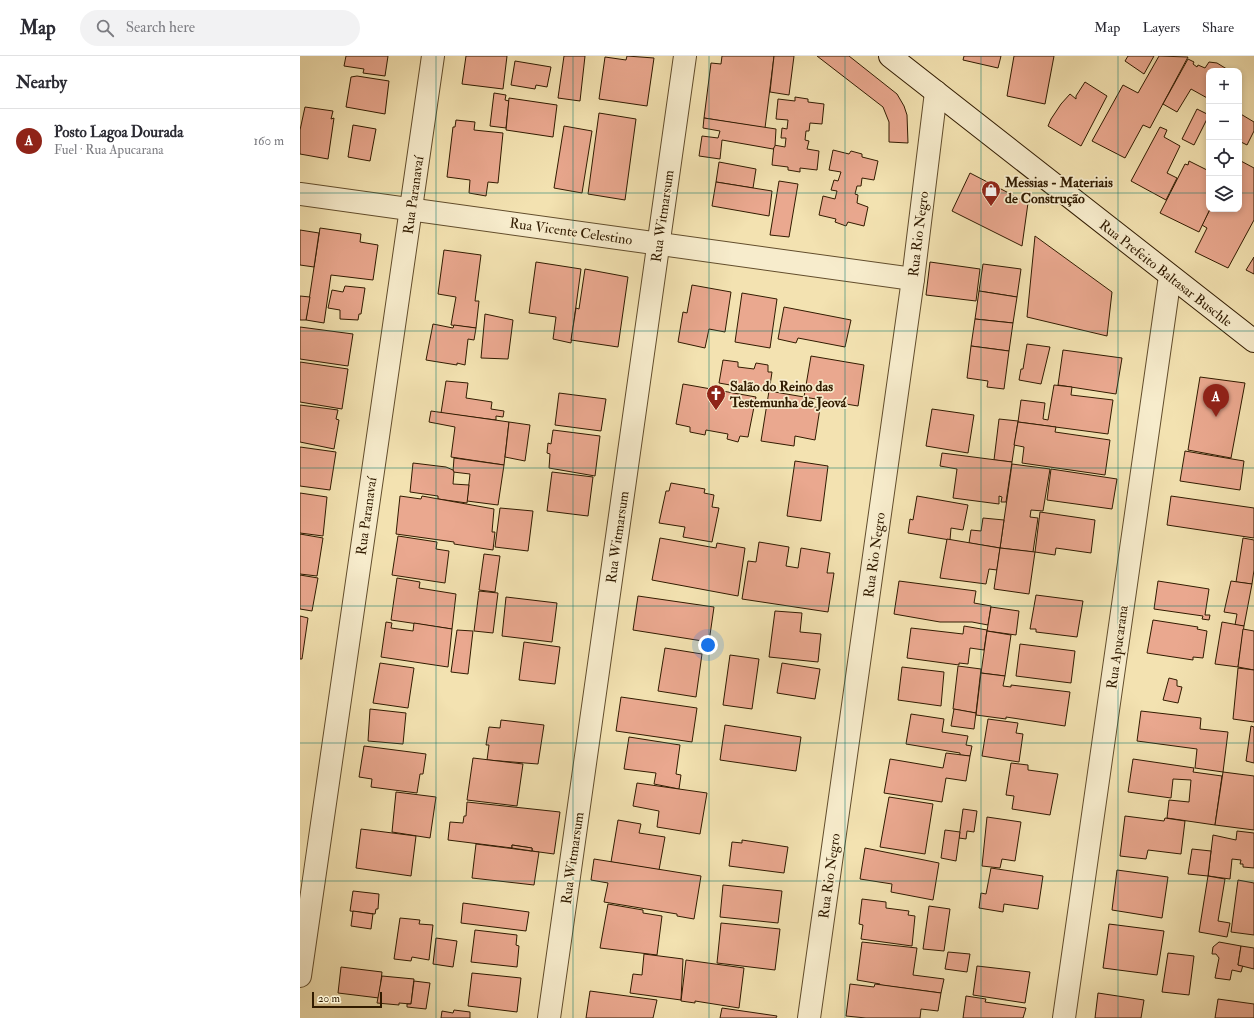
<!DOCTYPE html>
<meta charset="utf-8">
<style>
:root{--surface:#fff;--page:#f2f2f3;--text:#2b2b33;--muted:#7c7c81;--line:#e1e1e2;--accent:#8f2418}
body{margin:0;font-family:"IM FELL Double Pica",serif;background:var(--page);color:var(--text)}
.controls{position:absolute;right:12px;top:12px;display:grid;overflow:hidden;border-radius:8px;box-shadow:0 2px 6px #0003}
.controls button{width:36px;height:36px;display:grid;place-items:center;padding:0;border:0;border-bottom:1px solid var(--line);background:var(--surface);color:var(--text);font:20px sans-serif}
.scale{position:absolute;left:12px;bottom:10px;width:70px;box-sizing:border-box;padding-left:4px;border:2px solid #311b00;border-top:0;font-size:11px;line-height:14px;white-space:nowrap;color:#311b00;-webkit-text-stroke:3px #f7eccc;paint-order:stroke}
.you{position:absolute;left:408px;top:589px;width:14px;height:14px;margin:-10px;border:3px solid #fff;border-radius:50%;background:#1a73e8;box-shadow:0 0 0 6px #1a73e833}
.badge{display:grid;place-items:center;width:26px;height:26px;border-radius:50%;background:var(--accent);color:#fff;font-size:13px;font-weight:700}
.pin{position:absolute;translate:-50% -33px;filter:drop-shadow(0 1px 2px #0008)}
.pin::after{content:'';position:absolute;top:21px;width:14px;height:12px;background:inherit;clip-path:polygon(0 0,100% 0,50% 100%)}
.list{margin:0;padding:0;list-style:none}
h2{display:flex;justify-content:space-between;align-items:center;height:52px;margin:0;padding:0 16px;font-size:17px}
h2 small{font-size:13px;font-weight:400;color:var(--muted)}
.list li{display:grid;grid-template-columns:26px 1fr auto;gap:12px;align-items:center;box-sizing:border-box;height:64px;padding:0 16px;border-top:1px solid var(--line)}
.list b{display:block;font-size:15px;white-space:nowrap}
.list p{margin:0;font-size:13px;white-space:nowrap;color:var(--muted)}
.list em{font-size:13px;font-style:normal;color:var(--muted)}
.icon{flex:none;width:22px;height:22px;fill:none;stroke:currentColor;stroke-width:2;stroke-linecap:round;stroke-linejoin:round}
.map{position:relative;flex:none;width:954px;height:962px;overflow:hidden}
header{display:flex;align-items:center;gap:24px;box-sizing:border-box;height:56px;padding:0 20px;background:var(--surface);border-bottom:1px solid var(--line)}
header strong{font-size:19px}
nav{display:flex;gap:22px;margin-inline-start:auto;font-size:14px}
.search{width:280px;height:36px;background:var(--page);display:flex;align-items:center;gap:10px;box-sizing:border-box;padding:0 14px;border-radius:22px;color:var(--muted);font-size:15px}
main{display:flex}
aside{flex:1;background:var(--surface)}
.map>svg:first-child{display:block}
.building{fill:#eaa88f;stroke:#311b00}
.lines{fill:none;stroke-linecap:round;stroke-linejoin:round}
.minor-casing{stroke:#624d2c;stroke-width:24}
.secondary-casing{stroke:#311b00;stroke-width:24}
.minor{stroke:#f7eccc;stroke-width:22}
.secondary{stroke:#f7eccc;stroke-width:22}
.grid{fill:none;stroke:#0f766e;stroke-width:1;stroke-opacity:0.55}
.labels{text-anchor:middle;stroke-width:3.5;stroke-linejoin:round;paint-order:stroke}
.poi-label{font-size:14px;font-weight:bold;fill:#311b00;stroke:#f7eccc;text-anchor:start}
.street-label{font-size:14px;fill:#311b00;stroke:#f7eccc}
</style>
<header>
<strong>Map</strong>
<div class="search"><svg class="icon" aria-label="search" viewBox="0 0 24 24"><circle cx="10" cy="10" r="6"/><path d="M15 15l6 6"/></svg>Search here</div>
<nav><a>Map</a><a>Layers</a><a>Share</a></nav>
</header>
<main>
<aside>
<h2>Nearby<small></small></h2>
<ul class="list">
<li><span class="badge">A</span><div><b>Posto Lagoa Dourada</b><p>Fuel · Rua Apucarana</p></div><em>160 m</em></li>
</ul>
</aside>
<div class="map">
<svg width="954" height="962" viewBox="0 0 954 962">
<rect width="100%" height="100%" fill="#f3e2b1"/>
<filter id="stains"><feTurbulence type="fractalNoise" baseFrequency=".005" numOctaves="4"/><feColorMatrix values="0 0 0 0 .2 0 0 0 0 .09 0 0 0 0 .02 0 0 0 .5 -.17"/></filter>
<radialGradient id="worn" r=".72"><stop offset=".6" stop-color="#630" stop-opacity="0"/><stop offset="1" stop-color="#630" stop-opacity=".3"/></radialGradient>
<g class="building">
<path d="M46,0h42l-3,20 -22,-3 1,-4 -20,-3z"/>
<path d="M166,0h41l-4,33 -41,-5z"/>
<path d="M264,0h21l-5,45 -22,-3z"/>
<path d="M327,0l27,2 -7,48 -48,-7 6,-42 21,3z"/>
<path d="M422,0h52l-9,72 -61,-10 7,-55 10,1z"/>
<path d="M474,0h20l-5,39 -19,-3z"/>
<path d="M517,0h32l48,38 7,12 3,9 1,28 -19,-1v-20l-6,-15z"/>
<path d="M664,0h37l-3,12 -35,-8z"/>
<path d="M714,0h40l-9,48 -38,-8z"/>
<path d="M828,0h26l-10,18 -19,-13z"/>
<path d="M859,0l29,1 -38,71 -7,-3 -18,33 -33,-17 31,-56 15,8z"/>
<path d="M888,3l6,3 -1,2 4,3 1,-2 7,3 4,-6 8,1 13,8h-21v28l-18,-10 -14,23 -14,-8z"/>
<path d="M215,5l36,6 -4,20 -11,-2 -1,4 -24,-4z"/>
<path d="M57,20l32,5 -4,33 -39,-7 5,-30z"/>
<path d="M785,26l22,14 -26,50 -33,-20 3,-7 10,-15 9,-10 6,5v-3z"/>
<path d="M194,37l12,2 -1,5 4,1 -3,27 -16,-2z"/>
<path d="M495,41l13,2v3l16,2 -2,20 -12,-1 -1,8h-3l-1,9 4,1 -2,8 12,2 -2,19 -17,-2v4l-12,-2v-3l-16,-2 2,-20 11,2 1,-9h-5l1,-10 5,1 1,-9 -12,-1 2,-20 17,2z"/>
<path d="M209,42l48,7 -4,32 -47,-7z"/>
<path d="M5,51l28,4 -2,8 3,-1 -6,41 -28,-5v-24z"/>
<path d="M897,53l12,6 -15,30 -12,-6z"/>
<path d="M299,57l37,6 -11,81 -37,-6z"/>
<path d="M939,57l15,9v9l-7,14 -8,-4z"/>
<path d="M404,62l72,11 -1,17 -2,3 -51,-9 -2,19 -21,-3 3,-20 16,2 2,-7 -17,-3z"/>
<path d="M156,64l19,2 -1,8 29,3 -5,50 -10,-1 -2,14 -17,-3 1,-13 -23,-3 6,-50h2z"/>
<path d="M53,69l23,4 -6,32 -22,-4z"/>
<path d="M264,70l28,5 -10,62 -28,-5z"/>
<path d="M860,71l7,3 -3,7 16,9 -13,27 10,5 -11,22 -35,-19z"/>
<path d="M533,94l16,4 2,-3 11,3v3l16,4 -4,19 -12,-2 -1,8h-4l-2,8 3,1 -1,8 11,4 -4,19 -16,-4 -2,4 -11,-4 1,-3 -17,-4 4,-19 12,3 2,-8 -6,-1 3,-10 4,1 3,-9 -12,-2z"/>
<path d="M939,104l15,8v52l-26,48 -33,-16 12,-24 -5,-3 8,-16h29z"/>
<path d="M889,105l20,10 1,38 -11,23 -39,-19 25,-49 3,1z"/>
<path d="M419,106l37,7 -3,19 -37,-6z"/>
<path d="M670,117l58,30 -6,43 -70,-35z"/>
<path d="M479,125l19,3 -9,53 -19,-2z"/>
<path d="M416,126l56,9 -3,25 -57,-10z"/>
<path d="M20,172l41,6 -1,8 18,3 -5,35 -42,-5 -7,48 -18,-3z"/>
<path d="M0,174l19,3 -5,34 -14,-2z"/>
<path d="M735,180l77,56 -5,44 -80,-19z"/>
<path d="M144,194l37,5 -6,46h4l-3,27 -25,-3 5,-28 -18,-3z"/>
<path d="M954,201v17l-8,-4z"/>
<path d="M236,206l45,7 -10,74 -18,-4 3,-22 -27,-4z"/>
<path d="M630,206l50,7 -4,32 -50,-6z"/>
<path d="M683,208l38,5 -4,28 -38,-6z"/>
<path d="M285,213l43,8 -10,70 -47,-7 5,-32 3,1z"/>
<path d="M392,229l39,7 -6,40 -16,-3 -4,19 -27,-6 5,-30 4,1z"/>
<path d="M45,230l20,2 -4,26h-2l-1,6 -18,-1v-9l-12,-2 4,-18 11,2z"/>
<path d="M679,235l38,6 -4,26 -38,-4z"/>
<path d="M442,237l35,6 -7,49 -35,-6z"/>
<path d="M0,240l10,1 -4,23h-6z"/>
<path d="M484,251l67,13 -6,27 -47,-9 -2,5 -18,-4z"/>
<path d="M185,258l28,6 -5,39 -27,-1z"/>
<path d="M675,263l38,4 -4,28 -38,-5z"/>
<path d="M133,268l20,4 1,-3 22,3 -2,12 -6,-1 -3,26 -8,-2v2l-31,-5z"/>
<path d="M0,271l53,7 -5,32 -48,-7z"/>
<path d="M727,288l23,3 -9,37 -22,-4 2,-11h2z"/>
<path d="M671,290l38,5 -5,38 -17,-2 1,-6 -21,-3z"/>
<path d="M763,294l59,8 -6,36 -58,-9z"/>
<path d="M511,300l53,9 -6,41 -54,-9z"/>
<path d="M423,304l15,2v5l16,2 2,-6 12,2v7h4l-3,20 -50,-9z"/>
<path d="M0,306l48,7 -6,40 -42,-7z"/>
<path d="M900,321l45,6 -14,75 -43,-8z"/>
<path d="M146,325l22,2 -2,15 26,4 -1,7 13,2 -1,6 -7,-1v4l-55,-7z"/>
<path d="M383,328l73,13 -8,40 -8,-1 -2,6 -11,-3 1,-5 -22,-4 -1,5 -15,-3v-5l-14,-3z"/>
<path d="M754,329l18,2 -1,8 42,5 -5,34 -90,-12 3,-22 24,3 -2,16 5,1z"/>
<path d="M469,335l35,6 -1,8 17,3 -5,32 -20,-4 -1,10 -33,-5z"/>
<path d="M259,337l47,6 -5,32 -46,-6z"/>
<path d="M0,349l38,5 -2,9 3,1 -5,29 -34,-7z"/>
<path d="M632,353l42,6 -6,38 -42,-7z"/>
<path d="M131,355l78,11 -5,43 -53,-8 4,-30 -26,-5z"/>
<path d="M699,363l19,2 -6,41 -18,-2z"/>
<path d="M209,366l21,3 -5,36 -20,-4z"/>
<path d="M718,366l38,5 -1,5 55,8 -5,35 -83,-12 2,-16 -10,-2z"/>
<path d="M253,374l47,6 -5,40 -46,-8 1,-14 -3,-1 1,-10 3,1z"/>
<path d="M0,391l36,5 -6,38 -30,-4z"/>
<path d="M885,395l59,10 -4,29 -60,-9z"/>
<path d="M642,397l70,9 -6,40h-5l1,-5 -3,-1v8l-46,-6 4,-29 -17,-3z"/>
<path d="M154,402l50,7 -6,40 -31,-4 3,-27 -17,-2z"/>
<path d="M495,405l33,5 -7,55 -34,-5z"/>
<path d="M113,407l33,4 7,3 1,2 -1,12 16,1 -2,18 -29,-4v-3l-28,-4z"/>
<path d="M712,408l38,5 -7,42 -12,-1 -1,7 8,1 -5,34 -33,-4z"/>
<path d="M751,413l66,10 -5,30 -65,-9z"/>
<path d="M252,416l41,5 -5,39 -41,-5z"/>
<path d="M371,427l34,6 -1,4 10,2 -2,12 7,1 -7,34 -29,-5 2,-10 -26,-4 7,-32h3z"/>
<path d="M0,437l27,4 -4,39 -23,-3z"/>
<path d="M100,440l21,3 1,-3 72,13 -2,23h3l-2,18 -39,-6v-2l-58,-8z"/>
<path d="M617,440l51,9 -5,25 -12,-2 -1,12 -42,-7 2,-14 3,1z"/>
<path d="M871,440l83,12v30l-87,-13z"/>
<path d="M200,452l33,3 -5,40 -33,-4z"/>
<path d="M740,456l55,8 -4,33 -35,-5 -1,7 -20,-3z"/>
<path d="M683,462l21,2 -4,28 -31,-5 2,-13 10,1z"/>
<path d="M0,478l23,4 -6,38 -17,-2z"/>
<path d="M98,480l39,6 -1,7 13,2 -4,32 -53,-8z"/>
<path d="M360,482l56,10 1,-5 28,5 -7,48 -86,-16z"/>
<path d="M943,482l11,2v30l-2,14 -16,-2z"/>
<path d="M647,483l53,9 -3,22 -8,-1 -3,15 -46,-6z"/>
<path d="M459,486l30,5 -3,19 12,2 3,-20 29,5 -3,20h7l-6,39 -86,-13 6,-38 8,1z"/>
<path d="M700,492l35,4 -6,42 -35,-5z"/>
<path d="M184,498l16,2 -5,36 -16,-2z"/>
<path d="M0,519l18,3 -6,33 -12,-2z"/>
<path d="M97,522l23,4 -1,6 37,6 -4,35 -61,-9z"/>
<path d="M599,525l77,10 -2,12 17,3 -3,19 -16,-3h-32l-46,-8z"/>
<path d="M858,525l51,8 -4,26h5l-1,5 -7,-1 1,-3 -49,-7z"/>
<path d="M931,525l21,3 -8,42 -9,-1 2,-11 -13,-2z"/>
<path d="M179,535l19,2 -5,40 -19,-2z"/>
<path d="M736,539l47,6 -6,36 -41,-5v-3h-6z"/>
<path d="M338,540l76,11 -5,35 -76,-12z"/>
<path d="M206,541l51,6 -5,39 -50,-6z"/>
<path d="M691,551l28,4 -3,24 -29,-4z"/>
<path d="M475,555l27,2 -2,19 21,2 -3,28 -49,-5z"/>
<path d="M0,560l8,2 -6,41h-2z"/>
<path d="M853,564l45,7 -1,2 10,2 -4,27 -10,-1v3l-46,-7z"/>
<path d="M86,566l6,1 -1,5 22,3 1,-8 38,6 -4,38 -67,-10z"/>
<path d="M922,566l22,4 -6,41 -23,-3z"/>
<path d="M664,570l23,4 -3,20 -14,-2 -2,16 -9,-1v2l-52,-7 4,-30 52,6z"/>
<path d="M943,573l11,2v39l-16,-3z"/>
<path d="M157,574l16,1 -5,43 -17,-2z"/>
<path d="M687,575l24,4 -6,41 -24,-3z"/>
<path d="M224,586l36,5 -5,37 -36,-4z"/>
<path d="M720,588l55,7 -4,32 -55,-7z"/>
<path d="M365,592l37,6 -6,43 -38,-6z"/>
<path d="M430,599l29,4 -7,50 -29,-4z"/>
<path d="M80,607l34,5 -6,40 -35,-5z"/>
<path d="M482,607l38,6 -5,30 -38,-6z"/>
<path d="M658,610l23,3 -5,44 -23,-4z"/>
<path d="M602,611l42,5 -3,34 -43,-6z"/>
<path d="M938,612l16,2v52l-21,-3z"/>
<path d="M681,617l24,3 -2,10 8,1v-2l59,7 -5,34 -59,-9v2l-30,-4z"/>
<path d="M869,622l8,2v6l5,1 -4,16 -15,-3z"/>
<path d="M321,641l76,11 -5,34 -76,-11z"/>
<path d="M70,653l36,4 -3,31 -35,-3z"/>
<path d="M654,653l22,4 -2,16 -23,-3z"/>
<path d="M841,655l60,7 -1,11 28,3 -5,40 -28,-4 2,-19 -60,-8z"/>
<path d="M611,658l33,5 -2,13 26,4 -2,9 6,1 -2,10 -10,-1v-2l-54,-9z"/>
<path d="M688,663l30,4 -2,10 7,1 -4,28 -37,-6z"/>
<path d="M201,664l43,5 -6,39 -51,-4 2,-15h-3l3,-18 11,1z"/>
<path d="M425,669l76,12 -5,34 -76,-11z"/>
<path d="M951,670l3,1v36l-8,-2z"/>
<path d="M329,681l51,8 -4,29 5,1 -2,14 -25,-5 2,-11 -32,-4z"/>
<path d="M64,690l62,8 -3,20h-3l-3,19 -46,-6 1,-8 -13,-2z"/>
<path d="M646,697l24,3 -4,25 -20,-3 -4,24 -58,-9 6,-34 53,9z"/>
<path d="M173,702l50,6 -6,42 -50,-6z"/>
<path d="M833,703l61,9 -1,4 29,4 -7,49 -48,-7 2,-18 20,2 2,-22 -18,-1 -2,19 -43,-6z"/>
<path d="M711,707l17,2v5l30,4 -8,41 -38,-6 2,-13 -8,-1z"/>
<path d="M923,716l31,4v54l-39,-5z"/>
<path d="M337,727l70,10 -7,41 -43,-7 2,-16 -26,-5z"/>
<path d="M96,736l40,5 -6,41 -38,-6z"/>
<path d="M589,741l44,7 -8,50 -45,-7z"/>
<path d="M167,746l93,10 -6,42 -22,-3v-3l-20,-3v3l-64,-8 2,-18 13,1 1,-7h2z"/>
<path d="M663,753l14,2 -3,21 -7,-1 -1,8 -7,-1z"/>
<path d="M825,760l39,5 1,-3 20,3 -4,33 -33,-4 -2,9 -26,-3z"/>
<path d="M687,761l34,5 -6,39 -13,-2 -2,9 -18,-2z"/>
<path d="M318,764l23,4 -2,9 26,4 -6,33 -48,-8z"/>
<path d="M61,773l55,7 -5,40 -55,-8z"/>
<path d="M645,774l15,2 -4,29 -15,-3z"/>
<path d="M937,775l17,2v35l-11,-1v-3h-3l1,-4 -9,-1 -2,20 -22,-3 5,-41 23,5z"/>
<path d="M442,784l46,7 -4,26 -55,-7 3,-24 10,1z"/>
<path d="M176,788l63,8 -5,33 -62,-7z"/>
<path d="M212,789l20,3v3l-20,-3z"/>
<path d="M565,792l74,15 -6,37 -42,-8 1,-8 -32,-5z"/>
<path d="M892,793l19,2 -3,25 -20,-2z"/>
<path d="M294,803l107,17 -7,43 -17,-3v-2l-73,-12 4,-19 -17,-3z"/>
<path d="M691,812l52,8 -5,33 -34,-5 -1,8 -24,-4 2,-15 5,1z"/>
<path d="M817,814l51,7 -6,41 -50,-8z"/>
<path d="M908,820l17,3 -7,42 12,2 -3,14 -28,-5z"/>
<path d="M938,824l16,3v52l-23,-3z"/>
<path d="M423,829l59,6 -4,32 -58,-6z"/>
<path d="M53,835l26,3 -1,15h-2l-1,5 -25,-3z"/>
<path d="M562,843l24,3v6l23,3 -1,4 7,1 -3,30 -51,-7 2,-14 -4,-1z"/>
<path d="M163,847l66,9 -3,19 -65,-8z"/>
<path d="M308,848l35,6v3l19,3 -5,39 -57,-7z"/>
<path d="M629,850l21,3 -6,42 -21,-2z"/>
<path d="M53,855l20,3 -2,15 -20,-3z"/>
<path d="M100,862l20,2 -1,4 14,1 -4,35 -17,-3 -1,4 -17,-2z"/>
<path d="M421,867l59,6 -5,41 -58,-7z"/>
<path d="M809,868l55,7 -7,44 -54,-7z"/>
<path d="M175,874l42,5 -1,10 3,1 -2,21 -46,-5z"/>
<path d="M136,882l21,3 -4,26 -20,-3z"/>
<path d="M562,886l55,6 -4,27 31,4 -3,14 -61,-8v-1l-23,-4z"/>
<path d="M919,886l22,4 -3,19h5l-2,7 -9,-2 -2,10 -15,-2 4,-20 -3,-4h-4l1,-7z"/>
<path d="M941,890l13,2v21l-16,-4z"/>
<path d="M648,896l22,2 -3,18 -22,-3z"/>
<path d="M868,897l26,3 -5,39 -27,-3z"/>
<path d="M344,898l39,5 -2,41 -51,-7 3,-19 9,1z"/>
<path d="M386,904l58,8 -5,40 -44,-7v2l-14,-2z"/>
<path d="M677,910l53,6 -5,31 -52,-8z"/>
<path d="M41,911l41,5 -3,26 -41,-5z"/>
<path d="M172,917l49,5 -4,34 -49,-6z"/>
<path d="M82,920l32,3 -3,25 -12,-1v2l-22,-2z"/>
<path d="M114,925l16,2 -4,26 -19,-2v-3h4z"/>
<path d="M550,928l24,3 1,-3 66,9 -3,18 -17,-2 -1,9h-54l-20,-2z"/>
<path d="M290,935l67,9 -4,18h-67z"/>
<path d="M798,937l46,7 -3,18h-46z"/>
<path d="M666,940l20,3 -1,3 41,6 -3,10h-60z"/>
<path d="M918,943l36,5v14h-39z"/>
<path d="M422,952l55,8 -1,2h-56z"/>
<path d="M154,954l16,2v6h-29l1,-7 11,2z"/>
</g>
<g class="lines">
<defs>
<g id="minor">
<path d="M0,138l613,85"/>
<path d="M0,920l133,-920"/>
<path d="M249,962l136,-962"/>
<path d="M509,962l104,-739 23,-187"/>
<path d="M764,962l106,-742"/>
</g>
<path id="secondary" d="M590,0l364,285"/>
</defs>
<use href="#minor" class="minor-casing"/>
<use href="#secondary" class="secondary-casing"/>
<use href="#minor" class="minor"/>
<use href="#secondary" class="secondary"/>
</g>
<path class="grid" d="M136,0v962M273,0v962M409,0v962M545,0v962M681,0v962M818,0v962M0,137h909M939,137h15M0,275h954M0,412h954M0,550h954M0,687h954M0,825h954"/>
<defs>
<symbol id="shop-pin" viewBox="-11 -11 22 30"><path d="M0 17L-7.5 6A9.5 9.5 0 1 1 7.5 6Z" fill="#8f2418" stroke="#f7eccc"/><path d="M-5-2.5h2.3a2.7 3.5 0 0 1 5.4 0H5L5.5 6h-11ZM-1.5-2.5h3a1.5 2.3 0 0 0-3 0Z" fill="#fff"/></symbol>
<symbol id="church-pin" viewBox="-11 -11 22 30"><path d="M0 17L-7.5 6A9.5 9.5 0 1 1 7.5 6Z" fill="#8f2418" stroke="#f7eccc"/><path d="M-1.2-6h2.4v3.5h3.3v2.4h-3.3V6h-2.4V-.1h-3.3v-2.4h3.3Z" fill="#fff"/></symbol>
</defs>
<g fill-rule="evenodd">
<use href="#shop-pin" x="680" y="123" width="22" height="30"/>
<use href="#church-pin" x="405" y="327" width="22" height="30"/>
</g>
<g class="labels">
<g class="poi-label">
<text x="705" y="131">Messias - Materiais<tspan x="705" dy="16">de Construção</tspan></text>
<text x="430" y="335">Salão do Reino das<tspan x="430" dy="16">Testemunha de Jeová</tspan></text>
</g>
<g class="street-label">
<text transform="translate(113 139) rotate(-82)" y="5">Rua Paranavaí</text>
<text transform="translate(362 160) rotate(-82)" y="5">Rua Witmarsum</text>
<text transform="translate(271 175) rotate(8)" y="5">Rua Vicente Celestino</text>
<text transform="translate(618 178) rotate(-83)" y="5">Rua Rio Negro</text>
<text transform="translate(866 217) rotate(38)" y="5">Rua Prefeito Baltasar Buschle</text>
<text transform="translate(66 460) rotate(-82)" y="5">Rua Paranavaí</text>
<text transform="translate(317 481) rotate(-82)" y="5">Rua Witmarsum</text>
<text transform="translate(574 499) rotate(-82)" y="5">Rua Rio Negro</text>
<text transform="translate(817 591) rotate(-82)" y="5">Rua Apucarana</text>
<text transform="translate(272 802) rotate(-82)" y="5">Rua Witmarsum</text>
<text transform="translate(529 820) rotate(-82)" y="5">Rua Rio Negro</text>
</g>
</g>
<rect width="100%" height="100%" filter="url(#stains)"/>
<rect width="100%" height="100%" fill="url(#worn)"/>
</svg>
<div class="controls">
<button>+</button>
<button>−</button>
<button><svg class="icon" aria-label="locate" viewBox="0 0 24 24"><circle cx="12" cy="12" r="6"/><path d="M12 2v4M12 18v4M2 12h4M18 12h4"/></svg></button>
<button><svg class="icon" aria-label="layers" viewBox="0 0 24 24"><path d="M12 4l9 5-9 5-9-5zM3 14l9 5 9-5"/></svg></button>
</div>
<div class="scale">20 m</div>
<div class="you"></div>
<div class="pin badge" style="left:916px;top:361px">A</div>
</div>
</main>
